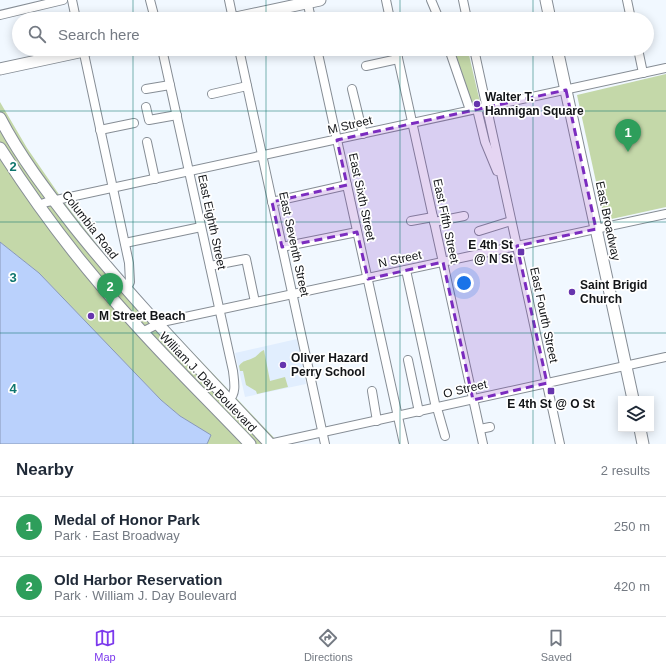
<!DOCTYPE html>
<meta charset="utf-8">
<style>
:root{--surface:#fff;--page:#f6f6f7;--text:#1f2937;--muted:#747a83;--line:#e0e1e3;--accent:#7c3aed}
body{margin:0;font-family:Helvetica,sans-serif;background:var(--page);color:var(--text)}
.controls{position:absolute;right:12px;bottom:12px;display:grid;overflow:hidden;border-radius:0px;box-shadow:0 2px 10px #0003}
.controls button{width:36px;height:36px;display:grid;place-items:center;padding:0;border:0;border-bottom:1px solid var(--line);background:var(--surface);color:var(--text);font:20px sans-serif}
.you{position:absolute;left:464px;top:283px;width:14px;height:14px;margin:-10px;border:3px solid #fff;border-radius:50%;background:#1a73e8;box-shadow:0 0 0 6px #1a73e833}
.badge{display:grid;place-items:center;width:26px;height:26px;border-radius:50%;background:var(--accent);color:#fff;font-size:13px;font-weight:700}
.pin{position:absolute;translate:-50% -33px;filter:drop-shadow(0 1px 2px #0008)}
.pin::after{content:'';position:absolute;top:21px;width:14px;height:12px;background:inherit;clip-path:polygon(0 0,100% 0,50% 100%)}
.list{margin:0;padding:0;list-style:none}
h2{display:flex;justify-content:space-between;align-items:center;height:52px;margin:0;padding:0 16px;font-size:17px}
h2 small{font-size:13px;font-weight:400;color:var(--muted)}
.list li{display:grid;grid-template-columns:26px 1fr auto;gap:12px;align-items:center;box-sizing:border-box;height:60px;padding:0 16px;border-top:1px solid var(--line)}
.list b{display:block;font-size:15px;white-space:nowrap}
.list p{margin:0;font-size:13px;white-space:nowrap;color:var(--muted)}
.list em{font-size:13px;font-style:normal;color:var(--muted)}
.icon{flex:none;width:22px;height:22px;fill:none;stroke:currentColor;stroke-width:2;stroke-linecap:round;stroke-linejoin:round}
.map{position:relative;flex:none;width:666px;height:444px;overflow:hidden}
.search{position:absolute;background:var(--surface);box-shadow:0 2px 10px #0003;left:12px;right:12px;top:12px;height:44px;display:flex;align-items:center;gap:10px;box-sizing:border-box;padding:0 14px;border-radius:22px;color:var(--muted);font-size:15px}
.sheet{height:172px;background:var(--surface)}
nav{display:flex;justify-content:space-around;align-items:center;box-sizing:border-box;height:56px;border-top:1px solid var(--line);background:var(--surface);font-size:11px;color:var(--muted)}
nav a{display:grid;justify-items:center;gap:2px}
nav .on{color:var(--accent)}
.map>svg:first-child{display:block}
.built{fill:#e1eefe}
.green{fill:#c4d8a9}
.water{fill:#bad1fc;stroke:#8898b7}
.lines{fill:none;stroke-linecap:round;stroke-linejoin:round}
.minor-casing{stroke:#868d95;stroke-width:10}
.major-casing{stroke:#868d95;stroke-width:13}
.minor{stroke:#fff;stroke-width:8}
.major{stroke:#fff;stroke-width:11}
.marked{fill:#7b2cbf;fill-opacity:0.2;stroke:#7b2cbf;stroke-width:3;stroke-dasharray:8 5;stroke-linejoin:round}
.grid{fill:none;stroke:#0f766e;stroke-width:1;stroke-opacity:0.55}
.poi-dot{fill:#6735ad;stroke:#fff;stroke-width:1.5}
.labels{text-anchor:middle;stroke-width:3.5;stroke-linejoin:round;paint-order:stroke}
.poi-label{font-size:12px;font-weight:bold;fill:#121417;stroke:#fff;text-anchor:start}
.street-label{font-size:12px;fill:#121417;stroke:#fff}
.grid-label{font-size:13px;text-anchor:middle;font-weight:bold;fill:#0f766e;stroke:#fff;stroke-width:3.5;stroke-linejoin:round;paint-order:stroke}
</style>
<div class="map">
<svg width="666" height="444" viewBox="0 0 666 444">
<rect width="100%" height="100%" fill="#f1f8ff"/>
<path class="built" d="M297,339l9,45 -61,13 -10,-44z"/>
<g class="green">
<path d="M468,51l12,51 -8,1 -18,-50z"/>
<path d="M666,74v133l-59,13 -3,-2 -27,-123z"/>
<path d="M0,102l27,46 40,58 50,64 44,49 119,125h-73l3,-9 -30,-19 -19,-16 -122,-127 -39,-31z"/>
<path d="M264,350l6,31 15,-4 3,10 -31,7 -1,-3 -10,-6 -3,-14h-3l-1,-5c4,-6 8,-5 14,-8 4,-1 6,-6 11,-8z"/>
</g>
<path class="water" d="M0,242l39,31 122,127 19,16 31,19 -4,9h-207z"/>
<g class="lines">
<defs>
<g id="minor">
<path d="M72,0l4,19"/>
<path d="M150,0l5,19"/>
<path d="M229,0l4,19"/>
<path d="M307,0l4,19"/>
<path d="M386,0l4,19"/>
<path d="M431,0l8,19"/>
<path d="M463,0l4,19"/>
<path d="M627,0l4,19"/>
<path d="M0,15l63,-15"/>
<path d="M83,49l46,214 1,19 -4,8"/>
<path d="M162,49l71,322c1,10 4,22 -4,29"/>
<path d="M239,49l86,395"/>
<path d="M317,49l87,395"/>
<path d="M396,49l87,395"/>
<path d="M449,49l21,61"/>
<path d="M474,49l86,395"/>
<path d="M638,49l5,24"/>
<path d="M371,50l6,-1"/>
<path d="M366,66l32,-7"/>
<path d="M146,89l24,-4"/>
<path d="M352,89l11,45"/>
<path d="M212,94l35,-8"/>
<path d="M146,107l3,13 28,-5"/>
<path d="M477,109l8,33 12,29"/>
<path d="M100,130l34,-7"/>
<path d="M147,142l8,37"/>
<path d="M272,202l75,-17"/>
<path d="M39,205l8,-3 619,-134"/>
<path d="M411,221l22,-4"/>
<path d="M434,222l30,-6"/>
<path d="M479,231l32,-10"/>
<path d="M125,243l76,-16"/>
<path d="M282,247l75,-15"/>
<path d="M210,266l36,-7 9,43"/>
<path d="M406,270l30,138"/>
<path d="M142,332l20,-10 504,-108"/>
<path d="M408,360l11,52"/>
<path d="M372,391l5,30"/>
<path d="M437,408l8,28"/>
<path d="M480,429l10,-2"/>
<path d="M269,444l397,-87"/>
</g>
<g id="major">
<path d="M546,0l4,19"/>
<path d="M231,19l89,-19"/>
<path d="M557,49l76,350"/>
<path d="M0,69l93,-20"/>
<path d="M0,118c20,39 48,75 75,110 61,76 129,145 195,216"/>
<path d="M0,148c40,63 86,123 137,178 36,40 76,79 113,118"/>
<path d="M640,429l3,15"/>
</g>
</defs>
<use href="#minor" class="minor-casing"/>
<use href="#major" class="major-casing"/>
<use href="#minor" class="minor"/>
<use href="#major" class="major"/>
</g>
<path class="marked" d="M566,90l30,139 -79,17 30,137 -74,17 -30,-138 -75,17 -11,-47 -75,15 -10,-45 75,-17 -10,-45z"/>
<path class="grid" d="M133,0v19M266,0v19M400,0v19M533,0v19M133,49v395M266,49v395M400,49v395M533,49v395M0,111h666M0,222h666M0,333h666"/>
<g class="poi-dot">
<circle cx="477" cy="104" r="4"/>
<rect x="517" y="248" width="8" height="8" rx="2"/>
<circle cx="572" cy="292" r="4"/>
<circle cx="91" cy="316" r="4"/>
<circle cx="283" cy="365" r="4"/>
<rect x="547" y="387" width="8" height="8" rx="2"/>
</g>
<g class="labels">
<g class="poi-label">
<text x="485" y="101">Walter T.<tspan x="485" dy="14">Hannigan Square</tspan></text>
<text x="513" y="249" text-anchor="end">E 4th St<tspan x="513" dy="14">@ N St</tspan></text>
<text x="580" y="289">Saint Brigid<tspan x="580" dy="14">Church</tspan></text>
<text x="99" y="320">M Street Beach</text>
<text x="291" y="362">Oliver Hazard<tspan x="291" dy="14">Perry School</tspan></text>
<text x="551" y="408" text-anchor="middle">E 4th St @ O St</text>
</g>
<g class="street-label">
<text transform="translate(350 125) rotate(-13)" y="4">M Street</text>
<text transform="translate(362 197) rotate(78)" y="4">East Sixth Street</text>
<text transform="translate(446 221) rotate(78)" y="4">East Fifth Street</text>
<text transform="translate(608 221) rotate(78)" y="4">East Broadway</text>
<text transform="translate(212 222) rotate(78)" y="4">East Eighth Street</text>
<text transform="translate(90 225) rotate(52)" y="4">Columbia Road</text>
<text transform="translate(294 244) rotate(78)" y="4">East Seventh Street</text>
<text transform="translate(400 259) rotate(-12)" y="4">N Street</text>
<text transform="translate(544 315) rotate(78)" y="4">East Fourth Street</text>
<text transform="translate(208 382) rotate(46)" y="4">William J. Day Boulevard</text>
<text transform="translate(465 389) rotate(-13)" y="4">O Street</text>
</g>
</g>
<g class="grid-label">
<text x="13" y="171">2</text>
<text x="13" y="282">3</text>
<text x="13" y="393">4</text>
</g>
</svg>
<div class="controls">
<button><svg class="icon" aria-label="layers" viewBox="0 0 24 24"><path d="M12 4l9 5-9 5-9-5zM3 14l9 5 9-5"/></svg></button>
</div>
<div class="you"></div>
<div class="pin badge" style="left:628px;top:152px;background:#2e9e5b">1</div>
<div class="pin badge" style="left:110px;top:306px;background:#2e9e5b">2</div>
<div class="search"><svg class="icon" aria-label="search" viewBox="0 0 24 24"><circle cx="10" cy="10" r="6"/><path d="M15 15l6 6"/></svg>Search here</div>
</div>
<section class="sheet">
<h2>Nearby<small>2 results</small></h2>
<ul class="list">
<li><span class="badge" style="background:#2e9e5b">1</span><div><b>Medal of Honor Park</b><p>Park · East Broadway</p></div><em>250 m</em></li>
<li><span class="badge" style="background:#2e9e5b">2</span><div><b>Old Harbor Reservation</b><p>Park · William J. Day Boulevard</p></div><em>420 m</em></li>
</ul>
</section>
<nav>
<a class="on"><svg class="icon" aria-label="map" viewBox="0 0 24 24"><path d="M3 6l6-2 6 2 6-2v14l-6 2-6-2-6 2zM9 4v14M15 6v14"/></svg>Map</a>
<a><svg class="icon" aria-label="directions" viewBox="0 0 24 24"><path d="M12 3l9 9-9 9-9-9zM9 14v-3h6M13 9l2 2-2 2"/></svg>Directions</a>
<a><svg class="icon" aria-label="saved" viewBox="0 0 24 24"><path d="M7 4h10v16l-5-4-5 4z"/></svg>Saved</a>
</nav>
